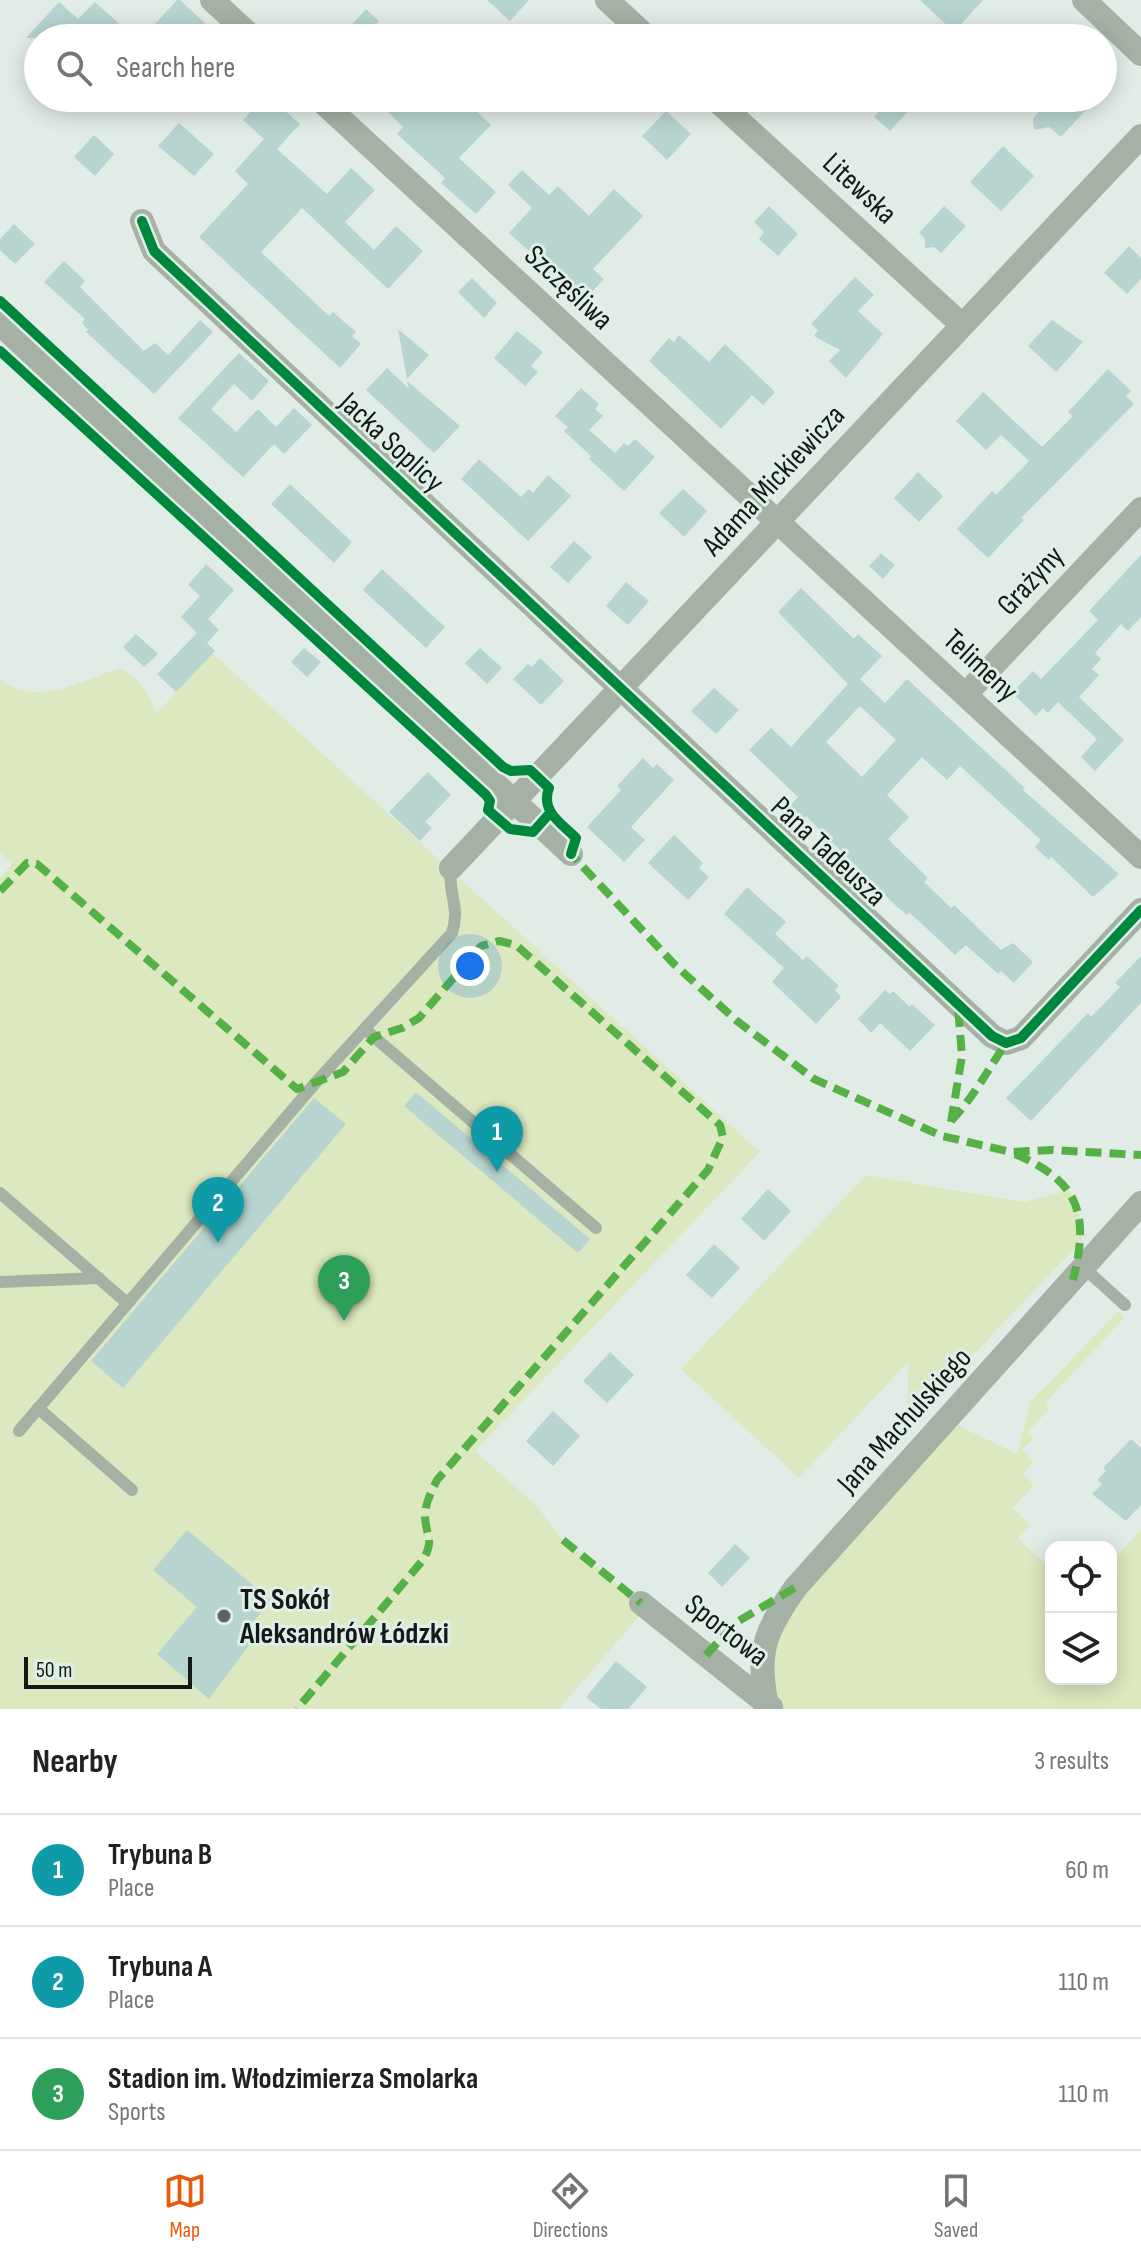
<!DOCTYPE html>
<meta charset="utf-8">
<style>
:root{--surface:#fff;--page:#f6f6f6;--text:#222;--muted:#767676;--line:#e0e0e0;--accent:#ea580c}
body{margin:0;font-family:"Sofia Sans Condensed",sans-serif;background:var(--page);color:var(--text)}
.controls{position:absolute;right:24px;bottom:24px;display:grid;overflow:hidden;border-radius:16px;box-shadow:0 4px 20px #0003}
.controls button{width:72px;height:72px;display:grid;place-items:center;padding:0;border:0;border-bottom:2px solid var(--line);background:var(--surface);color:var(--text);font:40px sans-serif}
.scale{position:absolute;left:24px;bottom:20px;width:168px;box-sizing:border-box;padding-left:8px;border:4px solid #141917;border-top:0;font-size:22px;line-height:28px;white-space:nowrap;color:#141917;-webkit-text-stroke:6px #dfefe7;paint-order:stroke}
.you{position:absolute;left:470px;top:966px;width:28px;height:28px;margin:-20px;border:6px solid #fff;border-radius:50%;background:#1a73e8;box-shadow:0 0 0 12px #1a73e833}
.badge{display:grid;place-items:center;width:52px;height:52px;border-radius:50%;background:var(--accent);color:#fff;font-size:26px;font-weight:700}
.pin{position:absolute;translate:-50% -66px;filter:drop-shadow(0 2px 4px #0008)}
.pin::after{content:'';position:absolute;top:42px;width:28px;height:24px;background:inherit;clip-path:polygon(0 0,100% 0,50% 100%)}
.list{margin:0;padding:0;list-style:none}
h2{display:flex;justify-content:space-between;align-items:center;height:104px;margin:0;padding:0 32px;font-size:34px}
h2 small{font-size:26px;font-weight:400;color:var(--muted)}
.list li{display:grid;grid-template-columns:52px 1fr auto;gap:24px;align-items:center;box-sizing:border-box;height:112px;padding:0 32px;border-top:2px solid var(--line)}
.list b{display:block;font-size:30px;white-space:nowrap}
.list p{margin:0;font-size:26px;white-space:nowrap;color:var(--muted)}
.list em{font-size:26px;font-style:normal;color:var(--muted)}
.icon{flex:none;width:44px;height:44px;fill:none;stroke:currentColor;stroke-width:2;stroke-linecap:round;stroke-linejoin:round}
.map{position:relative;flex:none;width:1141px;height:1709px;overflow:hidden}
.search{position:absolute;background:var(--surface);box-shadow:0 4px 20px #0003;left:24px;right:24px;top:24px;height:88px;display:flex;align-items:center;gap:20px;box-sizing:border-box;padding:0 28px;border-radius:44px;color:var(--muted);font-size:30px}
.sheet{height:440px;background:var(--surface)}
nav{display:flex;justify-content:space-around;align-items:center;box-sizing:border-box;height:112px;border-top:2px solid var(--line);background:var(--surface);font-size:22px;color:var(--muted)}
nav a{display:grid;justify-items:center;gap:4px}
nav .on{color:var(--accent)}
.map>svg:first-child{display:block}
.green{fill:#dce8bf}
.building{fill:#b7d4d0;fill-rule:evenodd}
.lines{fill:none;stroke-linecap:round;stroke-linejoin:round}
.service{stroke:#a4b1a4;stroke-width:12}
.minor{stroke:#a4b1a4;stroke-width:24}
.quiet{stroke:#55b145;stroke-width:8;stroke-dasharray:16 8;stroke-linecap:butt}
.cycleway-casing{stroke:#dfefe7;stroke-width:15}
.cycleway{stroke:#00873e;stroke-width:10}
.poi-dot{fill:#5c6360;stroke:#dfefe7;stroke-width:3}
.labels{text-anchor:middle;stroke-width:6;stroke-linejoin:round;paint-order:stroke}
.street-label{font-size:30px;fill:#141917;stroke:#dfefe7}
.poi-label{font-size:30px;font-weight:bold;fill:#141917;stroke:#dfefe7;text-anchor:start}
</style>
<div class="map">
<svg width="1141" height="1709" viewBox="0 0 1141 1709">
<rect width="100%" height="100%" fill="#e2ece7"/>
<g class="green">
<path d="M212,653l548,499 -285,299 60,53 28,36 78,63 1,10 -83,96h-559v-831l12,-14 -12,-11v-174c34,29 83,2 119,-11 21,11 30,24 37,46z"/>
<path d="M866,1175l158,27 46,-12 12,33v18l-176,184 3,-64 -110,117 -118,-109z"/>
<path d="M1119,1311l6,6 -80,86 5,5 -22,24 6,6 -12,12 12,11 -11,13 11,11 -21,23 17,17 -12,13 33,31v110h60v-118l30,-31v179h-363l-12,-70 181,-219 70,34 14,-53z"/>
</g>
<g class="building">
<path d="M177,0h3l41,38h-28l-14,-13 -12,13h-25z"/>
<path d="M487,0h42l-19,21z"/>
<path d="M920,0h63l-29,32z"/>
<path d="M59,2l19,17 17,-17 40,36h-109z"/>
<path d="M366,9l13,12 -16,17h-23z"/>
<path d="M263,98l10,8 3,-3 24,21 -23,25 50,45 24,-26 24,22 -30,32 29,28 22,-24 27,25 -35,38 -86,-81 -41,44 68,64 4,-4 23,20 -4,4 9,8 -21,24 -141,-131 49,-53 -13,-13 29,-32 -21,-19z"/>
<path d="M374,98h89l28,27 -32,33 37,34 -20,22 -35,-31 4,-5 -48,-44 6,-7z"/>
<path d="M892,98h10l10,9 -22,24 -16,-14z"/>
<path d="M1052,98h45l-36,39 -12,-10 -15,3 -1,-12z"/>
<path d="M666,111l25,23 -24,26 -25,-24z"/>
<path d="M179,123l35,31 -20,22 -36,-30z"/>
<path d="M94,135l20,19 -19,22 -21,-19z"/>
<path d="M1003,146l31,30 -33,35 -31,-29z"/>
<path d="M522,170l27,25 9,-9 31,30 25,-27 29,27 -50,53 11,10 -20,21 -75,-67 23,-25 -24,-23z"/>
<path d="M769,206l29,28 -20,22 -19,-17 5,-7 -10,-10z"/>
<path d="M944,206l22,20 -25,27 -7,-6 -9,1v-9l-6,-6z"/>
<path d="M14,224l21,20 -20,20 -15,-14v-11z"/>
<path d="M1129,246l12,12v21l-14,15 -23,-21z"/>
<path d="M64,261l21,20 -5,6 64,64 11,-8 13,12 32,-35 13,12 -59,62 -68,-62 2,-2 -6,-7 3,-4 -41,-37z"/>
<path d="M855,277l19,18 -16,16 25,23 -37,44 -17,-17 11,-11 -26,-14 4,-6 -7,-6z"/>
<path d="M472,278l25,25 -13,15 -26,-26z"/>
<path d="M1052,320l31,22 -27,30 -28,-26z"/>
<path d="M398,329l31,26 -22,24z"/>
<path d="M517,331l26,21 -12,14 7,6 -13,14 -31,-28z"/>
<path d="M679,335l30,27 16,-18 50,48 -12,13 -11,-10 -31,34 -72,-68 20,-23 5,4z"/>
<path d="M239,353l30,28 -17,20 -18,-17 -23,25 25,23 22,-23 18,18 18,-19 18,17 -28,29 -10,-10 -31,33 -65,-59z"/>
<path d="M387,368l22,21 -2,-8 53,45 -26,27 -68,-63z"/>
<path d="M1108,369l23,22 -5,5 8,8 -113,114 3,2 -36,38 -31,-29 35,-38 4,4 33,-34 -28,-26 -15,15 -30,-29 27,-29 59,55 31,-31 -5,-4z"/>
<path d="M581,388l18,16 -4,5 8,7 -14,14 26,23 9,-10 4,3 7,-7 20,18 -31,34 -35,-32 2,-3 -27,-25 4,-4 -13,-11z"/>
<path d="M479,459l42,38 8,-8 4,4 15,-18 23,21 -43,45 -67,-62z"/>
<path d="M918,472l25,24 -24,26 -25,-24z"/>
<path d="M290,484l62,58 -18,21 -63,-59z"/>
<path d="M683,489l24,22 -23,26 -25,-24z"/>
<path d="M574,541l18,16 -24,26 -18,-16z"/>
<path d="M881,553l14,12 -12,14 -14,-13z"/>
<path d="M1141,555v62l-13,14 -7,-7 -26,29 6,6 -9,10 7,6 -20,22 45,43 -29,31 -14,-14 16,-18 -39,-37 -10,11 -5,-5 -7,8 -24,-23 21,-22 8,8 57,-59 -9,-9z"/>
<path d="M206,564l28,26 -26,29 11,11 -12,13 -26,-26 19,-21 -12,-11z"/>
<path d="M382,569l63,58 -19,21 -63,-58z"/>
<path d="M626,582l23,19 -21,24 -22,-19z"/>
<path d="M801,588l53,51 4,-5 24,22 -22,23 25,24 22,-24 118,109 -2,2 96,84 -26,23 -42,-40 -2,3 -14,-13 6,-7 -81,-74 -13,14 -25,-23 -35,38 22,22 -21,22 40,39 -4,4 27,26 3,-3 47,45 12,-7 20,19 -19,21 -13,-12 -3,3 -32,-29 -11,10 -46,-43 -2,3 -12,-10 -89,-89 -3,3 -13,-13 8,-9 -49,-47 22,-22 20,19 57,-63 -70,-72zM860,706l36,34 -34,37 -36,-35z"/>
<path d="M197,633l18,18 -39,41 -19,-18z"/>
<path d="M136,634l22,20 -14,13 -21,-20z"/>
<path d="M304,648l17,14 -14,15 -16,-15z"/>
<path d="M480,648l22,20 -15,16 -22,-21z"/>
<path d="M540,658l24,23 -23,24 -28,-26 15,-15 4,3z"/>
<path d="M714,688l25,22 -23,24 -25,-23z"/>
<path d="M643,758l10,10 4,-4 17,16 -43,47 14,13 -21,22 -37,-35 34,-37 -4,-4z"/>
<path d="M428,772l23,23 -26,27 7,6 -12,13 -31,-29z"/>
<path d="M674,835l29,28 -4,5 10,9 -21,23 -40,-37z"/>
<path d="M747,887l39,35 -11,12 28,26 4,-4 32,30 -4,4 6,7 -25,27 -44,-42 12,-14 -60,-54z"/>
<path d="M1141,956v47l-110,118 -25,-23 82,-85 3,4 29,-30 -5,-4z"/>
<path d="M885,990l5,4 3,-3 17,16 2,-3 23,21 -25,26 -30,-28 -9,10 -13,-14z"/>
<path d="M416,1092l174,147 -12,14 -174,-147z"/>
<path d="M314,1098l32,26 -223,264 -32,-27z"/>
<path d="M768,1189l23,22 -27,30 -23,-22z"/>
<path d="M714,1244l26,24 -28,30 -26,-23z"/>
<path d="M610,1352l24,23 -27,28 -24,-22z"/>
<path d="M553,1411l27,25 -27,30 -27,-25z"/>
<path d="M1131,1439l10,9v57l-15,16 -34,-27 10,-10 -5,-4 9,-9 -3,-3z"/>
<path d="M187,1530l85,71 -21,23 9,7 -51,68 -52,-45 40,-47 -44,-37z"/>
<path d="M735,1544l15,14 -28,29 -14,-14z"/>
<path d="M616,1661l31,26 -19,22h-27l-15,-12z"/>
</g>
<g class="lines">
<g class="service">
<path d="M366,1030l230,198"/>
<path d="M0,1193l126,109"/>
<path d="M1084,1268l41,37"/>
<path d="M0,1282l99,-4"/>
<path d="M38,1408l94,82"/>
<path d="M19,1431l298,-350 135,-148c9,-27 -5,-39 -1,-65"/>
</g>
<g class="minor">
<path d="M212,0l41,38"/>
<path d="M607,0l41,38"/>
<path d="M1084,0l57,54"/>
<path d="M318,98l823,759"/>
<path d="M714,98l248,227"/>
<path d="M142,221l12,30 838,785 14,7 15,-5 120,-128"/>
<path d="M0,324l571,530"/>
<path d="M966,694l175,-185"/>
<path d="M451,868l690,-732"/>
<path d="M641,1603l130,104"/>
<path d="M766,1700c-10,-50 1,-72 30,-113l345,-384"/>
</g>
<g class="quiet">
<path d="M573,848l-2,6 103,110 63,57 77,58 128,57 69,16 41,-2 89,5"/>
<path d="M0,891l27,-28 10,1 260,225 46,-17 31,-35 28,-9 17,-10 62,-72 18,-5 17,4 204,180 3,12 -15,33 -271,310c-6,12 -12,23 -12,37 1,20 10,22 -2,43l-126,149"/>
<path d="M951,1121c22,-23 37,-51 55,-78"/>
<path d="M951,1122l11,-66 -4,-49"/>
<path d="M1015,1154c64,27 75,60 58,126"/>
<path d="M563,1540l78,63"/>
<path d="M706,1655l31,-33 59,-35"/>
</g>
<defs>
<g id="cycleway">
<path d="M142,221l12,30 838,785 14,7 15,-5 120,-128"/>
<path d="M0,301l503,466 8,4 19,-1 19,18c-9,23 12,35 27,50l-5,16"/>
<path d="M0,351l486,444 4,6 -2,9 22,19 23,3 17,-19"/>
</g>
</defs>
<use href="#cycleway" class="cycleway-casing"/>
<use href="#cycleway" class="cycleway"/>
</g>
<circle class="poi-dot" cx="224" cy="1616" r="8"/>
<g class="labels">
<g class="street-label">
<text transform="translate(860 188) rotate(43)" y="10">Litewska</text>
<text transform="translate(569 287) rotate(43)" y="10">Szczęśliwa</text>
<text transform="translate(392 442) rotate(43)" y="10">Jacka Soplicy</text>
<text transform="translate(773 480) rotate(-47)" y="10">Adama Mickiewicza</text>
<text transform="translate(1030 580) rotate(-47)" y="10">Grażyny</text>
<text transform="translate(981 665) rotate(43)" y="10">Telimeny</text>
<text transform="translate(829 851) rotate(43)" y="10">Pana Tadeusza</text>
<text transform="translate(904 1420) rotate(-48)" y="10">Jana Machulskiego</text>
<text transform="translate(727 1630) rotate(38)" y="10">Sportowa</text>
</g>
<g class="poi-label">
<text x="240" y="1609">TS Sokół<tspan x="240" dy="34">Aleksandrów Łódzki</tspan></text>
</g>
</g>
</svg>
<div class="controls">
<button><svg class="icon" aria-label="locate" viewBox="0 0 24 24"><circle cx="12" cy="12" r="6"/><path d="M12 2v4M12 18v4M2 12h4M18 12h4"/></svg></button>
<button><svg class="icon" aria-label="layers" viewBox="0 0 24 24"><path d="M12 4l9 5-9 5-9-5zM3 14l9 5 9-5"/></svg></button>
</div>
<div class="scale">50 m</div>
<div class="you"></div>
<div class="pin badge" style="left:497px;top:1172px;background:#0f9aa8">1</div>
<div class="pin badge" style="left:218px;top:1243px;background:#0f9aa8">2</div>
<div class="pin badge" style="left:344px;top:1321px;background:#2e9e5b">3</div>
<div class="search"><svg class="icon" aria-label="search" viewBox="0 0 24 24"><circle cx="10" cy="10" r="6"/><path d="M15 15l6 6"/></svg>Search here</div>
</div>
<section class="sheet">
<h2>Nearby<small>3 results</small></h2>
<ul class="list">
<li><span class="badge" style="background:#0f9aa8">1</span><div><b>Trybuna B</b><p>Place</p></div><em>60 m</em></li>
<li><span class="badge" style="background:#0f9aa8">2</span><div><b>Trybuna A</b><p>Place</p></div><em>110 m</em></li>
<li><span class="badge" style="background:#2e9e5b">3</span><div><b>Stadion im. Włodzimierza Smolarka</b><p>Sports</p></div><em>110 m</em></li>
</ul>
</section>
<nav>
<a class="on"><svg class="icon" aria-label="map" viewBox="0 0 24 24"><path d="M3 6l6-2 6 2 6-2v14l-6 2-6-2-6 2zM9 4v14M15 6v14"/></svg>Map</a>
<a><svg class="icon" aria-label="directions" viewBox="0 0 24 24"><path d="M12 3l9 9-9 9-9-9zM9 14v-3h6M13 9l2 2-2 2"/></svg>Directions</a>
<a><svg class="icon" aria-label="saved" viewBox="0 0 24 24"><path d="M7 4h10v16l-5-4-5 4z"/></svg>Saved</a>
</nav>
